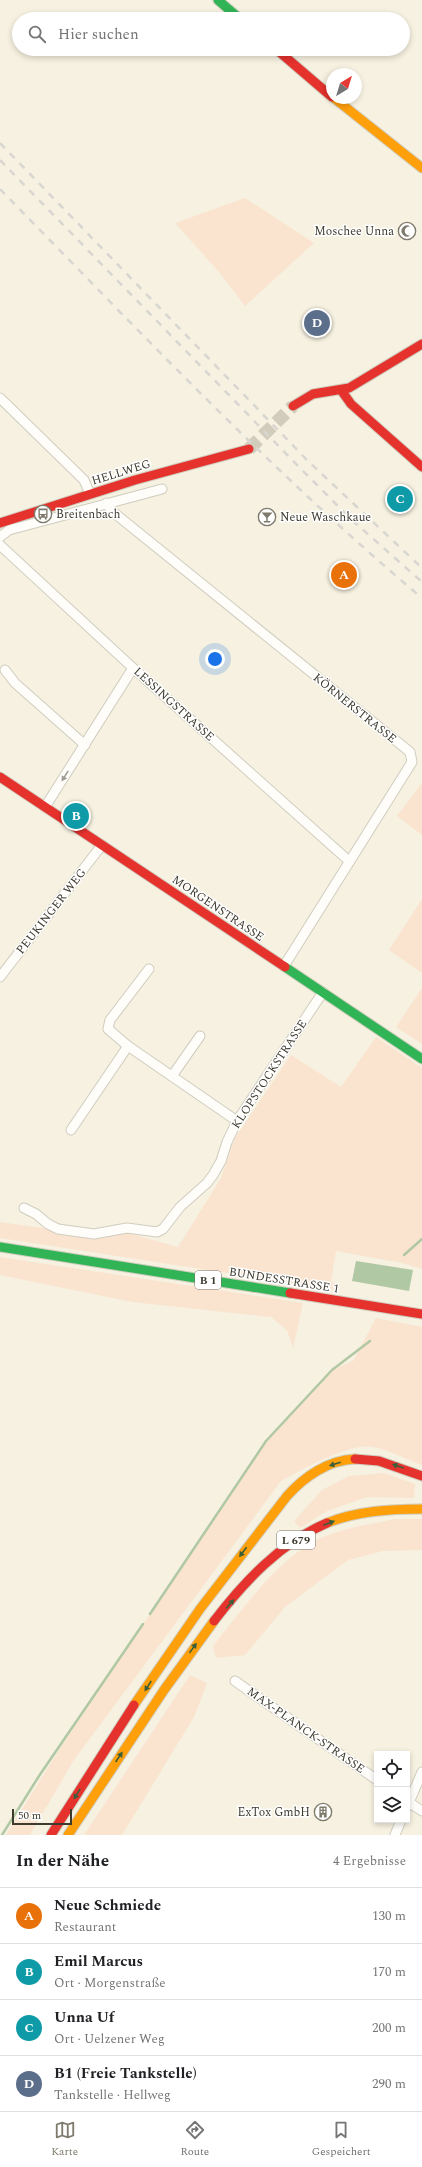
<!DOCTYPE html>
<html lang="de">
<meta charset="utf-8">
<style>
:root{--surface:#fff;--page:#f6f6f6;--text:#202124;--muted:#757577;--line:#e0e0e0;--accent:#7e7a6c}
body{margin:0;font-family:Spectral,serif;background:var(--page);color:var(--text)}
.controls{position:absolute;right:12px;bottom:12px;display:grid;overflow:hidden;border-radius:0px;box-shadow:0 2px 6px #0003}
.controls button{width:36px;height:36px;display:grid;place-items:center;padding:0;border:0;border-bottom:1px solid var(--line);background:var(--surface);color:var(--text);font:20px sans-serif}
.compass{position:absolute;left:326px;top:68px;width:36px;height:36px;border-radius:50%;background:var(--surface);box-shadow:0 2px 6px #0003;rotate:38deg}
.scale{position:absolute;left:12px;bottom:10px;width:60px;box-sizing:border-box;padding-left:4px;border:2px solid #3d3a2e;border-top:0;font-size:11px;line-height:14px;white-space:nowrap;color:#3d3a2e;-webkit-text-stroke:3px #fff;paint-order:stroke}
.you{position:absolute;left:215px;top:659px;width:14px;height:14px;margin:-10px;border:3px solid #fff;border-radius:50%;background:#1a73e8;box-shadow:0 0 0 6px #1a73e833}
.badge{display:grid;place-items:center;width:26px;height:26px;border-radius:50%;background:var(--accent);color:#fff;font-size:13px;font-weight:700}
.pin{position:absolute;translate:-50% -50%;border:2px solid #fff;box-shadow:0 1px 4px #0006}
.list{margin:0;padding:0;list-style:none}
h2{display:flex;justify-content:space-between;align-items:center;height:52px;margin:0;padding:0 16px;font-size:17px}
h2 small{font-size:13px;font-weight:400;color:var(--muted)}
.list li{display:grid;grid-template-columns:26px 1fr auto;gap:12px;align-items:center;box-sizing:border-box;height:56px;padding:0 16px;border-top:1px solid var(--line)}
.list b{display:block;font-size:15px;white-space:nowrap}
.list p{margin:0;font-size:13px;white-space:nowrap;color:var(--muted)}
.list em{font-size:13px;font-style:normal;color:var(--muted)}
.icon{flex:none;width:22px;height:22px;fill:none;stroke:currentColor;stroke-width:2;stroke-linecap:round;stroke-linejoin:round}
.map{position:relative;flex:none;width:422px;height:1835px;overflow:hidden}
.search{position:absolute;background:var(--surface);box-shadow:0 2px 6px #0003;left:12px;right:12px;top:12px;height:44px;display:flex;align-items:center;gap:10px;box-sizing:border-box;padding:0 14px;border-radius:22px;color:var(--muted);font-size:15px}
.sheet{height:276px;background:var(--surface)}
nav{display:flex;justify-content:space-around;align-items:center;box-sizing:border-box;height:56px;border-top:1px solid var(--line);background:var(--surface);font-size:11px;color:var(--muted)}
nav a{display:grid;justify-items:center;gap:2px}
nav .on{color:var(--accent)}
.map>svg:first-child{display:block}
.green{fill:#fae4d0}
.water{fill:#b1c8a4}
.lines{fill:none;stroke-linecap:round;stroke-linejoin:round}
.stream{stroke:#b1c8a4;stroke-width:2.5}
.secondary-tunnel{stroke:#d1ccbc;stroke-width:13;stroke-dasharray:13 6;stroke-linecap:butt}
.street-casing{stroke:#d0cdbf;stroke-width:11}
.fast-casing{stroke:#d0cdbf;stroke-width:11}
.slow-casing{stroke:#d0cdbf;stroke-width:11}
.jam-casing{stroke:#d0cdbf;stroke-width:11}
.street{stroke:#fefdfa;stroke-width:9}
.fast{stroke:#30b455;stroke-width:9}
.slow{stroke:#ff9f0a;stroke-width:9}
.jam{stroke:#e5322d;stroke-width:9}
.rail{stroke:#d7d6d1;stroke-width:2.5;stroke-dasharray:7 7;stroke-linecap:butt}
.oneway{fill:#9e9c94}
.oneway2{fill:#395f3a}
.labels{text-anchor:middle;stroke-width:3;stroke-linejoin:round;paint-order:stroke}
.shield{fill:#fff;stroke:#77756d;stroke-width:1}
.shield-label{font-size:11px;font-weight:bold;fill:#3d3a2e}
.poi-label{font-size:12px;fill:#3d3a2e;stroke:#fff;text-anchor:end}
.street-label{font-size:12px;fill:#3d3a2e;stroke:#fff}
</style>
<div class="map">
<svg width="422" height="1835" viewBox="0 0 422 1835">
<rect width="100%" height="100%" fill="#f6f1e0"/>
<g class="green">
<path d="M245,198l69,45 -69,63 -26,-34 -44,-49z"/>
<path d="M422,783v52l-25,-19z"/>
<path d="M422,899v74l-33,-23z"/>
<path d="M422,988v56l-26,-17z"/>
<path d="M376,1037l46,31v201l-20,-6 -66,-12 -5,31 8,3 -2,5 -337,-52v-16l106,15 22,-4 50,14 43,-69 14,-40 56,-83 50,32z"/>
<path d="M0,1257l303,46 -10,45 -6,-18 -16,-13 -139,-15 -132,-27z"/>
<path d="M376,1318l46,9v138c-16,-6 -33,-15 -49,-18 -23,-5 -72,23 -92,34l-207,279 -44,75h-24l53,-85 207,-309 66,-71 21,-9z"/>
<path d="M384,1473l31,11 -1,14 -47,-1 -40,14 -27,17 -6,-7 28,-31 27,-14z"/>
<path d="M395,1519h27v31l-39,1 -35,9 -63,47 -40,48 -29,3 -3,-12c28,-35 67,-90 108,-108 23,-10 49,-14 74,-19z"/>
<path d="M190,1675l17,8 -13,34 -72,118h-38z"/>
</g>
<path class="water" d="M356,1261l57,9 -4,21 -57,-10z"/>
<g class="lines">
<g class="stream">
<path d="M404,1255l18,-16"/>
<path d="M150,1614l116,-173 66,-71 38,-29"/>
<path d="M2,1835l37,-59 104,-152"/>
</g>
<path class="secondary-tunnel" d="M249,449l44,-43"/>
<defs>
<g id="street">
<path d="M0,398l84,82 6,14"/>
<path d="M106,503l7,9 297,240 2,10 -128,204"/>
<path d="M0,537l9,-7 153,-41"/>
<path d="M0,545l133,123 216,193"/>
<path d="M5,670l10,13 70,62"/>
<path d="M45,807l88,-139"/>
<path d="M149,969l-39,51 -2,9 20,17 109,75"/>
<path d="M0,977l102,-132"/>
<path d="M172,1076l28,-40"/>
<path d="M71,1130l57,-84"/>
<path d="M24,1208l12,6 12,10 10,5 36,5 33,-6 30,4 6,-3 17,-22 27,-24 6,-8 8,-14 6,-19 10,-21 86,-129"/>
<path d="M235,1681l142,99"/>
<path d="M407,1801l15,10"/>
<path d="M407,1807l15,-35"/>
<path d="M395,1835l6,-15"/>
</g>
<g id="fast">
<path d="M218,0l22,19"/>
<path d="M285,967l137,92"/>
<path d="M0,1247l290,46"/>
</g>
<g id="slow">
<path d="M334,98l88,70"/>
<path d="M327,1523c30,-12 63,-14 95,-14"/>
<path d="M134,1705l66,-96 87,-113c17,-19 41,-36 68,-37"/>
<path d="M68,1835l96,-145 50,-69"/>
</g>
<g id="jam">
<path d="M276,49l56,48"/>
<path d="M341,390l10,14 71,63"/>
<path d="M293,406l20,-12 36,-6 73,-44"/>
<path d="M0,523l135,-43 114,-31"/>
<path d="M0,777l285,190"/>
<path d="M290,1293l132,21"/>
<path d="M355,1459l24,2 43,15"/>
<path d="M214,1621c30,-39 67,-79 113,-98"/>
<path d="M51,1835l83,-130"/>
</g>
</defs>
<use href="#street" class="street-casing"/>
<use href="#fast" class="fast-casing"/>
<use href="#slow" class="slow-casing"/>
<use href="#jam" class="jam-casing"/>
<use href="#street" class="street"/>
<use href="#fast" class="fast"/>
<use href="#slow" class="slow"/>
<use href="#jam" class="jam"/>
<g class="rail">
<path d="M0,143l308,318 114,107"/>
<path d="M0,160l300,308 52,52 70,62"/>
<path d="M0,189c137,140 272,283 422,409"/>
</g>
</g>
<defs><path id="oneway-solid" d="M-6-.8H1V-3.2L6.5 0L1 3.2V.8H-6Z"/></defs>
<use class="oneway" href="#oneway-solid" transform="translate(65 776) rotate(122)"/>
<g class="oneway2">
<use href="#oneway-solid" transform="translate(335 1464) rotate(162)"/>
<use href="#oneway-solid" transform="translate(398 1466) rotate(-161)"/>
<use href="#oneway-solid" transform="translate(329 1523) rotate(-21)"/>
<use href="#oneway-solid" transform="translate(243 1552) rotate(127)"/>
<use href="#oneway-solid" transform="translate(230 1604) rotate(-49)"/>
<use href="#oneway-solid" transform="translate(193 1648) rotate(-54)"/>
<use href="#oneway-solid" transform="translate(148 1686) rotate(123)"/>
<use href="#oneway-solid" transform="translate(119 1757) rotate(-56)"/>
<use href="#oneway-solid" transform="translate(77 1794) rotate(122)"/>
</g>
<defs>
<symbol id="mosque-ring" viewBox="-11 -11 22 22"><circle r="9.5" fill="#fff" stroke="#7e7a6c" stroke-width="1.5"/><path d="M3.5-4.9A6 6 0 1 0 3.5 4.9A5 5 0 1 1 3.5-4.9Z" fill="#7e7a6c"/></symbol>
<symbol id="bus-ring" viewBox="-11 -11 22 22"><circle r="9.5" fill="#fff" stroke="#7e7a6c" stroke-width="1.5"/><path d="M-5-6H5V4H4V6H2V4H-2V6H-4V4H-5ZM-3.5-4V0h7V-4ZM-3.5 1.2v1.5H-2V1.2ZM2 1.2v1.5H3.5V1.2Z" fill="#7e7a6c"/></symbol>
<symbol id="bar-ring" viewBox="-11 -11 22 22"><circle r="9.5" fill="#fff" stroke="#7e7a6c" stroke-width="1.5"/><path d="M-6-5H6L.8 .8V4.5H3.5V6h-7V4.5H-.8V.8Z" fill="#7e7a6c"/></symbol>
<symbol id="building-ring" viewBox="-11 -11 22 22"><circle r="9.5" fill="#fff" stroke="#7e7a6c" stroke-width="1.5"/><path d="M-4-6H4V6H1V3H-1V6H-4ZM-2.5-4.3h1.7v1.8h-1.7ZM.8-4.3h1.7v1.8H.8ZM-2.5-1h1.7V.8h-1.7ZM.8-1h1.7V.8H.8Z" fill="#7e7a6c"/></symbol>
</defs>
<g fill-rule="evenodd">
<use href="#mosque-ring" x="397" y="221" width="20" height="20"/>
<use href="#bus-ring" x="33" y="504" width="20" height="20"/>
<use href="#bar-ring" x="257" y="507" width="20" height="20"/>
<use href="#building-ring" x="313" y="1802" width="20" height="20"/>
</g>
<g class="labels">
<g class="shield">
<rect x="195" y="1271" width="26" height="18" rx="3"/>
<rect x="277" y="1531" width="38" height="18" rx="3"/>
</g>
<g class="shield-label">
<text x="208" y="1284">B 1</text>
<text x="296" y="1544">L 679</text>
</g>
<g class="poi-label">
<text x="394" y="235">Moschee Unna</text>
<text x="56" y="518" text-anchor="start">Breitenbach</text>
<text x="280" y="521" text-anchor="start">Neue Waschkaue</text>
<text x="310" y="1816">ExTox GmbH</text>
</g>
<g class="street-label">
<text transform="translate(121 472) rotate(-17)" y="4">HELLWEG</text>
<text transform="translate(174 704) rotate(42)" y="4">LESSINGSTRASSE</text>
<text transform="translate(355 708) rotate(39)" y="4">KÖRNERSTRASSE</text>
<text transform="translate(218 908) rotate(34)" y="4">MORGENSTRASSE</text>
<text transform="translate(51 911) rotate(-52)" y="4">PEUKINGER WEG</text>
<text transform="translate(269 1074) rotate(-57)" y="4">KLOPSTOCKSTRASSE</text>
<text transform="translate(284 1280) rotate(9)" y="4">BUNDESSTRASSE 1</text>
<text transform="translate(306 1730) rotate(35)" y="4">MAX-PLANCK-STRASSE</text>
</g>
</g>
</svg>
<div class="controls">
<button><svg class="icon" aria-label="locate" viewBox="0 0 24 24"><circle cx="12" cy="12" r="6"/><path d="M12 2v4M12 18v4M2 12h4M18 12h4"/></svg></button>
<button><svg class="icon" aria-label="layers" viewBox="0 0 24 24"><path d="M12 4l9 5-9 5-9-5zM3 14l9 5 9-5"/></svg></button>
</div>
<svg class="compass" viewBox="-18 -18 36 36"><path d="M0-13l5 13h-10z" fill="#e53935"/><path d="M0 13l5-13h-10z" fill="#757577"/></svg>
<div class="scale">50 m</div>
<div class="you"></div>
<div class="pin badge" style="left:344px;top:575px;background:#e8710a">A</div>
<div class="pin badge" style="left:76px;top:816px;background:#0f9aa8">B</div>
<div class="pin badge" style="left:400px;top:499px;background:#0f9aa8">C</div>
<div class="pin badge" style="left:317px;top:323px;background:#5c6f8a">D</div>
<div class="search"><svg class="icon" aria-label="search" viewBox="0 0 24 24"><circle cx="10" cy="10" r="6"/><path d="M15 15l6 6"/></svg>Hier suchen</div>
</div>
<section class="sheet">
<h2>In der Nähe<small>4 Ergebnisse</small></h2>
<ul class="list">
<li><span class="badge" style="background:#e8710a">A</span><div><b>Neue Schmiede</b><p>Restaurant</p></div><em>130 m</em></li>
<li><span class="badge" style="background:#0f9aa8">B</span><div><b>Emil Marcus</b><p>Ort · Morgenstraße</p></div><em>170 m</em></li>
<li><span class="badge" style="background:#0f9aa8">C</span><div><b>Unna Uf</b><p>Ort · Uelzener Weg</p></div><em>200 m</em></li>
<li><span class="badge" style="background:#5c6f8a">D</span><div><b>B1 (Freie Tankstelle)</b><p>Tankstelle · Hellweg</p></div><em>290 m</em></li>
</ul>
</section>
<nav>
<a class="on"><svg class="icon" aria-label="map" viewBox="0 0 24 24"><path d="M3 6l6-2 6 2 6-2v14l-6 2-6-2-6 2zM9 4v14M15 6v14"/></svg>Karte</a>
<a><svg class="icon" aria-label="directions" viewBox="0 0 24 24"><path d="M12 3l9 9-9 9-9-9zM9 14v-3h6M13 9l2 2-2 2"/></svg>Route</a>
<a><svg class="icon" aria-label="saved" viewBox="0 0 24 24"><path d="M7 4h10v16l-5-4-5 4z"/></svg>Gespeichert</a>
</nav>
